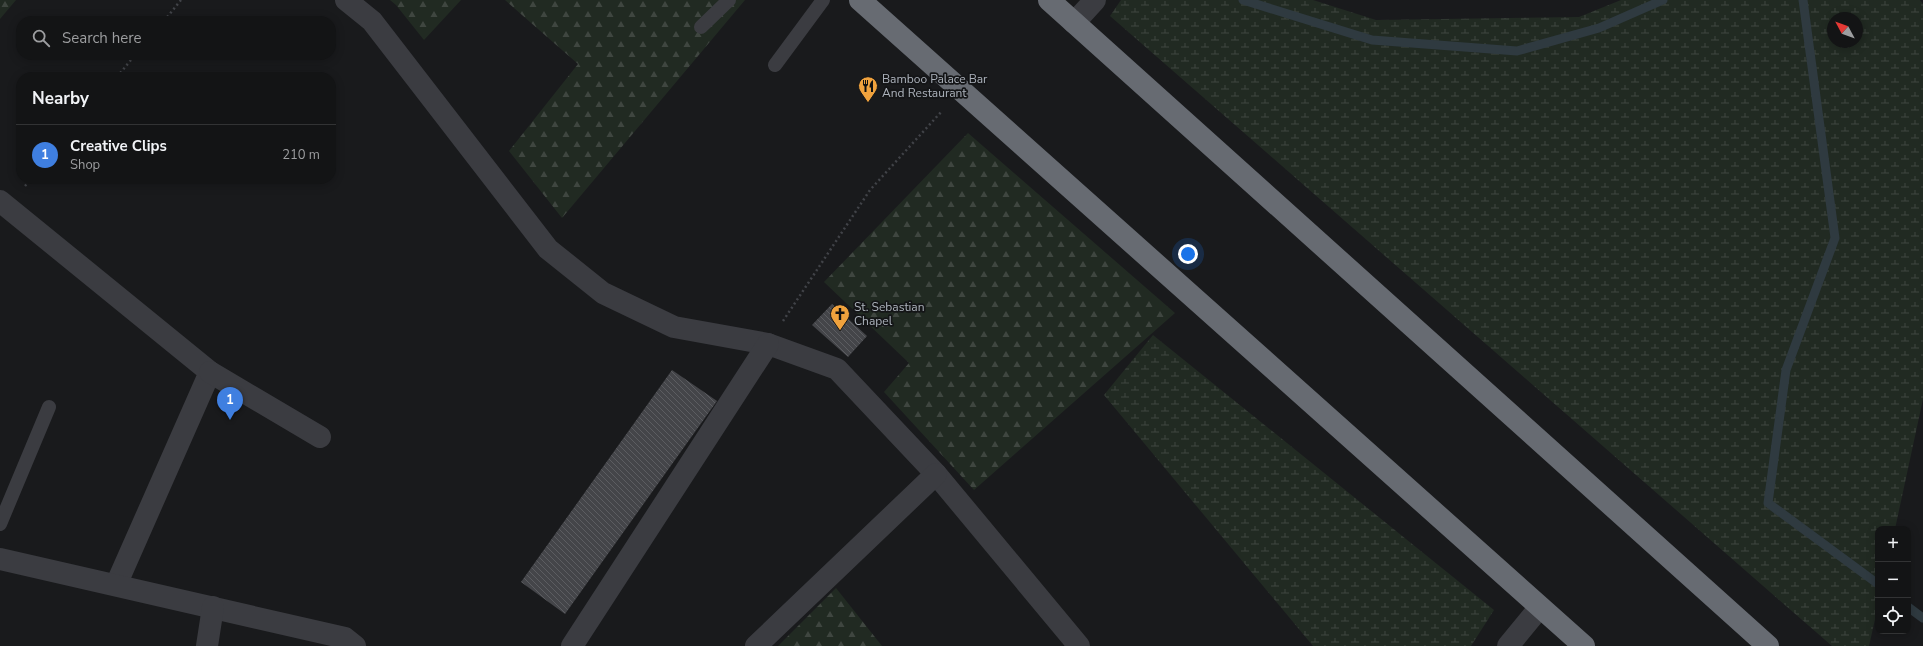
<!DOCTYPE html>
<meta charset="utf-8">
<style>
:root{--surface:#131415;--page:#202122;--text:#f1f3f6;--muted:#9d9ea0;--line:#323334;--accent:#f0a23d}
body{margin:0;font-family:"Nunito Sans",sans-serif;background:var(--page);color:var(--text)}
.controls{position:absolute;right:12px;bottom:12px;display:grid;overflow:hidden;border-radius:8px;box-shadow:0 2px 10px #0003}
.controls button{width:36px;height:36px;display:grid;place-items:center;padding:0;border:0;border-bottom:1px solid var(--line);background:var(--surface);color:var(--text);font:20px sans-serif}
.compass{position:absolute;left:1827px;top:12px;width:36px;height:36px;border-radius:50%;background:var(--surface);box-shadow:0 2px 10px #0003;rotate:311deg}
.you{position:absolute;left:1188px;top:254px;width:14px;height:14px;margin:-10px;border:3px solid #fff;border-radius:50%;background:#1a73e8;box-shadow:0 0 0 6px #1a73e833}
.badge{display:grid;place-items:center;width:26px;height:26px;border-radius:50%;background:var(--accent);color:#fff;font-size:13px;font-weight:700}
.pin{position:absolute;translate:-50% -33px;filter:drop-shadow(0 1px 2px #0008)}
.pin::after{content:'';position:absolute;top:21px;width:14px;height:12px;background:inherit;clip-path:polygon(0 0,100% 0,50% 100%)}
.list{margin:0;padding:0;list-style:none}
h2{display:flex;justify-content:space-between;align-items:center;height:52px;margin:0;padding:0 16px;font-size:17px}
h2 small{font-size:13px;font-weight:400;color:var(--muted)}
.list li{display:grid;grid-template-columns:26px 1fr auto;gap:12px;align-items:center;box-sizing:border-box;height:60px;padding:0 16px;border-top:1px solid var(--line)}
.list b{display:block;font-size:15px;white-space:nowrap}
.list p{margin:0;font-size:13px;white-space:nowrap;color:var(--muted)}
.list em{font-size:13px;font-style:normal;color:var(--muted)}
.icon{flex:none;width:22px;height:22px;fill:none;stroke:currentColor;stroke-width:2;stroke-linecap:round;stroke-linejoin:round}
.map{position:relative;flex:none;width:1923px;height:646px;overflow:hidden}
.search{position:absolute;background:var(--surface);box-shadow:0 2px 10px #0003;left:16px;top:16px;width:320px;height:44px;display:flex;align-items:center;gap:10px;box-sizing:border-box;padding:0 14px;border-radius:16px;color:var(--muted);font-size:15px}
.panel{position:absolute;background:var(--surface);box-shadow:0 2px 10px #0003;left:16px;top:72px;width:320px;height:112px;border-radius:16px}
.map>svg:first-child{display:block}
.forest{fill:url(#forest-firs)}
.wetland{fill:url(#wetland-marsh);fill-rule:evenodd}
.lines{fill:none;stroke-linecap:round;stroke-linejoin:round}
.stream{stroke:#2f3a40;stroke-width:9}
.building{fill:url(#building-back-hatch)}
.path{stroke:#414348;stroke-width:2.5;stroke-dasharray:2 3;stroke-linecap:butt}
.lane{stroke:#3b3c41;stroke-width:14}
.street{stroke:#3b3c41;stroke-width:22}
.highway{stroke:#676b72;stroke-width:22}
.labels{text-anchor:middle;stroke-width:3.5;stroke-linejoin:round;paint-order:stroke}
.poi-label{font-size:12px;fill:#acb2bb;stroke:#141517;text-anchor:start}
</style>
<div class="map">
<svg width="1923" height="646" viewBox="0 0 1923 646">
<defs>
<pattern id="forest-firs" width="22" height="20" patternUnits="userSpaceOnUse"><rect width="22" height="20" fill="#212a22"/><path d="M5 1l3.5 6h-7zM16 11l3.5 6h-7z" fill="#3f4640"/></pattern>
<pattern id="wetland-marsh" width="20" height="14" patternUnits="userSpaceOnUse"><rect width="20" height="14" fill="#212a22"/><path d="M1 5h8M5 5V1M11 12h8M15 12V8" fill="none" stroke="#3f4640"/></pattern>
<pattern id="building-back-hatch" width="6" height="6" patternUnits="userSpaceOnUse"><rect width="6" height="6" fill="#444549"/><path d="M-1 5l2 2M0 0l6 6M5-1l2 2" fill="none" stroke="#5c5d61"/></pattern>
</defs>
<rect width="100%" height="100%" fill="#191a1c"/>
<g class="forest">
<path d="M0,0h16l-16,19z"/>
<path d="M390,0h71l-37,40 -28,-35z"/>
<path d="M505,0h240l-183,218 -53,-67 69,-87z"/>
<path d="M968,133l207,180 -201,177 -90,-98 25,-29 -85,-81z"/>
<path d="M836,588l46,58h-104z"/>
</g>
<g class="wetland">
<path d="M1121,0h192l63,20 203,-3 42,-17h299l3,4v395l-28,130h-17v77l-9,40h-37l-722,-630zM1833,18h24v24h-24z"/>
<path d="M1153,335l341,275 -23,36h-158l-209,-251z"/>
</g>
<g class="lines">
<g class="stream">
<path d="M1243,0l129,40 145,11 82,-23 64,-28"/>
<path d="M1803,0l32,238 -49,132 -18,133 110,81"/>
<path d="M1908,607l15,11"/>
</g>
</g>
<g class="building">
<path d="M832,304l35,32 -19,21 -36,-32z"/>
<path d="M672,370l45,31 -152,213 -44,-32z"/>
</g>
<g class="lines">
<g class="path">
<path d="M164,21l17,-21"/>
<path d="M117,77l18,-22"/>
<path d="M25,186l6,-7"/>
<path d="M783,321l87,-131 72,-79"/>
</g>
<g class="lane">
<path d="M701,27l28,-27"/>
<path d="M775,65l48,-65"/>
<path d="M0,524l49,-117"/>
</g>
<g class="street">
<path d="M346,0l26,21 176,228 55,44 71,34 94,17 69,25 99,105 143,172"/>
<path d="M1074,23l21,-23"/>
<path d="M0,201l210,171 -94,213"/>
<path d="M210,372l110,65"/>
<path d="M0,559l345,79 10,8"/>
<path d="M207,646l6,-39"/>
<path d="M572,646l196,-302"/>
<path d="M756,646l180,-172"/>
<path d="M1508,646l32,-39"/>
</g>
<g class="highway">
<path d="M860,0l724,646"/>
<path d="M1049,0l719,646"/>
</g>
</g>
<defs>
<symbol id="restaurant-pin" viewBox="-11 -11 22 30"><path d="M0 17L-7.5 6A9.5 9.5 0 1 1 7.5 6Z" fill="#f0a23d" stroke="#141517"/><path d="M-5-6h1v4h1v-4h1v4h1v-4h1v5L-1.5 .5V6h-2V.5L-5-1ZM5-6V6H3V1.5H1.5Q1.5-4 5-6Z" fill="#111"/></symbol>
<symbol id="church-pin" viewBox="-11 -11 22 30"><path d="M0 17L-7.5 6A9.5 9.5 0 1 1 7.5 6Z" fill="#f0a23d" stroke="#141517"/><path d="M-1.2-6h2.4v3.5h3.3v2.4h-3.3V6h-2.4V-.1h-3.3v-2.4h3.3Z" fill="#111"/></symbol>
</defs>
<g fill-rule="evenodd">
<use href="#restaurant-pin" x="857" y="75" width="22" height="30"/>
<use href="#church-pin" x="829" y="303" width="22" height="30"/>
</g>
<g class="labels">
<g class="poi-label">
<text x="882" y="83">Bamboo Palace Bar<tspan x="882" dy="14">And Restaurant</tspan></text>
<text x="854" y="311">St. Sebastian<tspan x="854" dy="14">Chapel</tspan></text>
</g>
</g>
</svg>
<div class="controls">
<button>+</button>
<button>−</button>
<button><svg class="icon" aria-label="locate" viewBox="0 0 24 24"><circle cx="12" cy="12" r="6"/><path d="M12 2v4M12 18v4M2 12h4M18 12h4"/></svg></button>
</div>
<svg class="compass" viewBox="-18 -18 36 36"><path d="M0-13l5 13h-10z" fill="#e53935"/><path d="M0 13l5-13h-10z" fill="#9d9ea0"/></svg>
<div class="you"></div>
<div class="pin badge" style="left:230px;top:420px;background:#3f7fe0">1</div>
<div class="search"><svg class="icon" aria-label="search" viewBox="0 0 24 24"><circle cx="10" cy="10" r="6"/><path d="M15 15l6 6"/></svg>Search here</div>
<section class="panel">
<h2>Nearby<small></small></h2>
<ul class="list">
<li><span class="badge" style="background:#3f7fe0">1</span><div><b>Creative Clips</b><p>Shop</p></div><em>210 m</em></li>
</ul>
</section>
</div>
